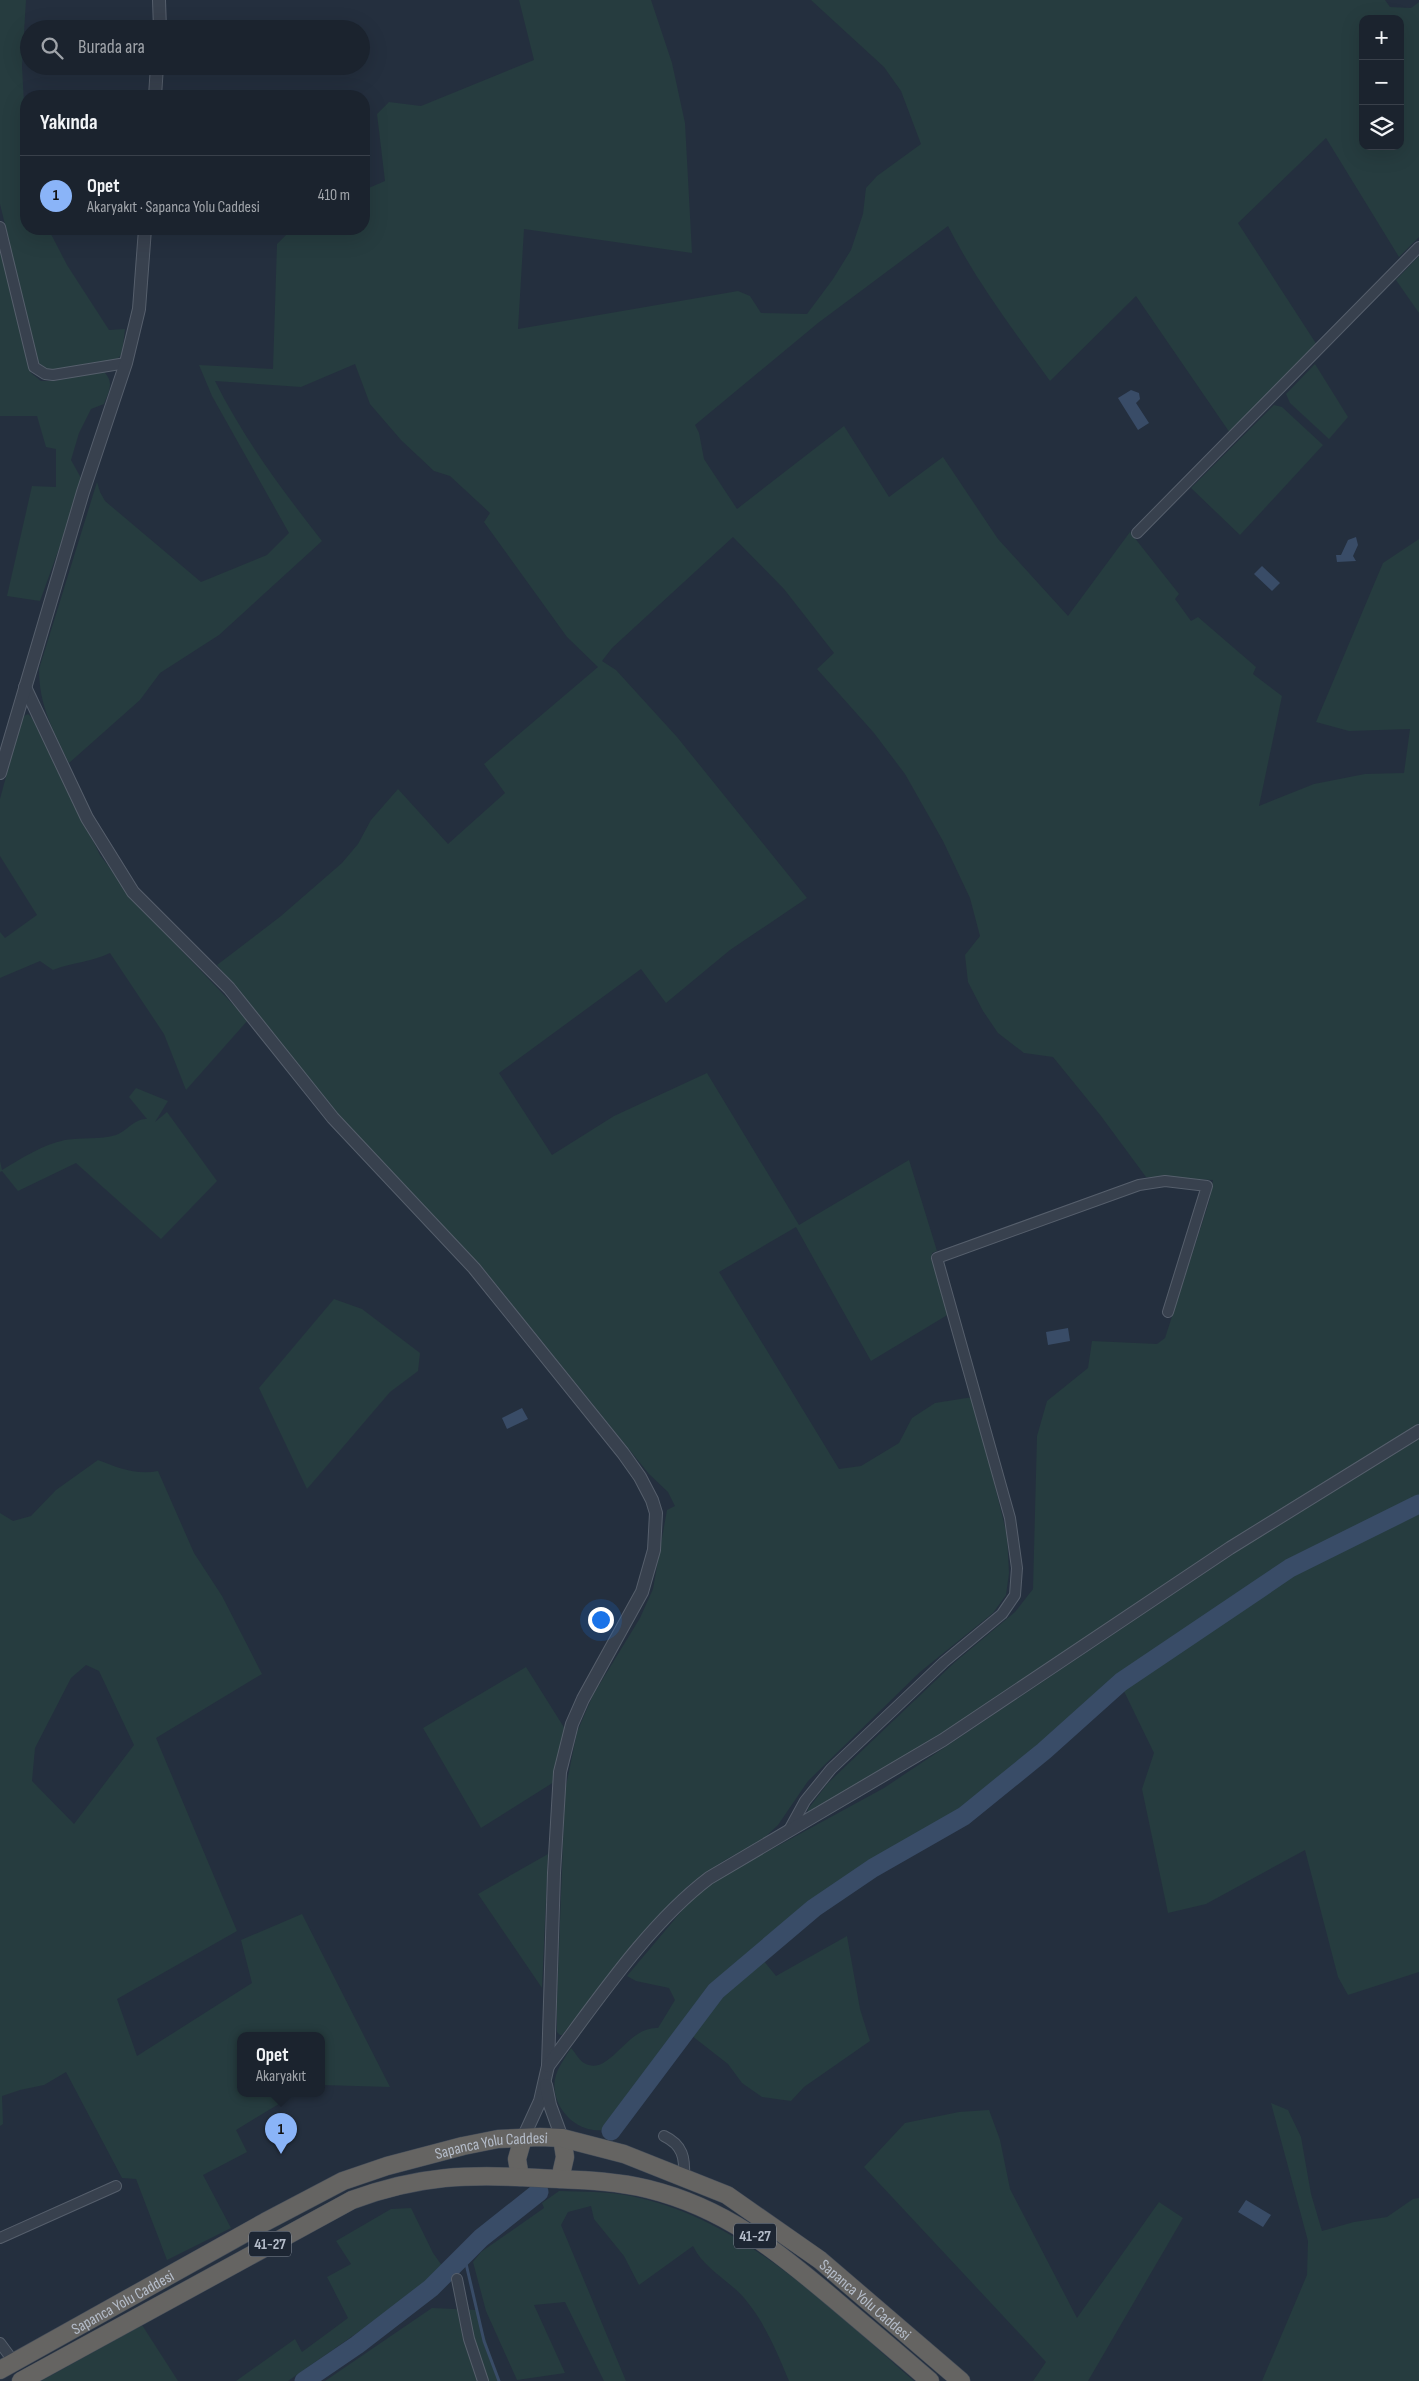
<!DOCTYPE html>
<html lang="tr">
<meta charset="utf-8">
<style>
:root{--surface:#1b232e;--page:#242b36;--text:#f1f3f6;--muted:#a0a4aa;--line:#39404a;--accent:#8ab4f8}
body{margin:0;font-family:"Sofia Sans Condensed",sans-serif;background:var(--page);color:var(--text)}
.controls{position:absolute;right:15px;top:15px;display:grid;overflow:hidden;border-radius:10px;box-shadow:0 5px 20px #0002}
.controls button{width:45px;height:45px;display:grid;place-items:center;padding:0;border:0;border-bottom:1px solid var(--line);background:var(--surface);color:var(--text);font:25px sans-serif}
.you{position:absolute;left:600px;top:1619px;width:18px;height:18px;margin:-12px;border:4px solid #fff;border-radius:50%;background:#1a73e8;box-shadow:0 0 0 8px #1a73e833}
.badge{display:grid;place-items:center;width:32px;height:32px;border-radius:50%;background:var(--accent);color:#111;font-size:16px;font-weight:700}
.pin{position:absolute;translate:-50% -41px;filter:drop-shadow(0 1px 2px #0008)}
.pin::after{content:'';position:absolute;top:26px;width:18px;height:15px;background:inherit;clip-path:polygon(0 0,100% 0,50% 100%)}
.popup{position:absolute;left:237px;top:2032px;width:88px;height:65px;box-sizing:border-box;display:grid;place-content:center;border-radius:10px;background:var(--surface);filter:drop-shadow(0 1px 4px #0005);font-size:16px;white-space:nowrap;color:var(--muted)}
.popup b{font-size:19px;color:var(--text)}
.popup::after{content:'';position:absolute;left:50%;top:100%;margin-left:-10px;border:10px solid transparent;border-top-color:var(--surface)}
.list{margin:0;padding:0;list-style:none}
h2{display:flex;justify-content:space-between;align-items:center;height:65px;margin:0;padding:0 20px;font-size:21px}
h2 small{font-size:16px;font-weight:400;color:var(--muted)}
.list li{display:grid;grid-template-columns:32px 1fr auto;gap:15px;align-items:center;box-sizing:border-box;height:80px;padding:0 20px;border-top:1px solid var(--line)}
.list b{display:block;font-size:19px;white-space:nowrap}
.list p{margin:0;font-size:16px;white-space:nowrap;color:var(--muted)}
.list em{font-size:16px;font-style:normal;color:var(--muted)}
.icon{flex:none;width:28px;height:28px;fill:none;stroke:currentColor;stroke-width:2;stroke-linecap:round;stroke-linejoin:round}
.map{position:relative;flex:none;width:1419px;height:2381px;overflow:hidden}
.search{position:absolute;background:var(--surface);box-shadow:0 5px 20px #0002;left:20px;top:20px;width:350px;height:55px;display:flex;align-items:center;gap:12px;box-sizing:border-box;padding:0 18px;border-radius:28px;color:var(--muted);font-size:19px}
.panel{position:absolute;background:var(--surface);box-shadow:0 5px 20px #0002;left:20px;top:90px;width:350px;height:145px;border-radius:20px}
.map>svg:first-child{display:block}
.green{fill:#263c3f;fill-rule:evenodd}
.water{fill:#394c67}
.lines{fill:none;stroke-linecap:round;stroke-linejoin:round}
.stream{stroke:#394c67;stroke-width:3}
.river{stroke:#394c67;stroke-width:19}
.minor-casing{stroke:#565f6c;stroke-width:12}
.tertiary-casing{stroke:#565f6c;stroke-width:14}
.trunk-casing{stroke:#434c59;stroke-width:19}
.minor{stroke:#38414e;stroke-width:10}
.tertiary{stroke:#38414e;stroke-width:12}
.trunk{stroke:#656462;stroke-width:18}
.labels{text-anchor:middle;stroke-width:5;stroke-linejoin:round;paint-order:stroke}
.shield{fill:#1d2633;stroke:#878f9c;stroke-width:1}
.shield-label{font-size:15px;font-weight:bold;fill:#b4bcc9}
.street-label{font-size:16px;fill:#b4bcc9;stroke:#1d2633}
</style>
<div class="map">
<svg width="1419" height="2381" viewBox="0 0 1419 2381">
<rect width="100%" height="100%" fill="#242f3e"/>
<g class="green">
<path d="M0,0h26l-4,66 4,76v87h20l6,7 15,29 42,65 16,-1 -3,25 -6,6 -63,11 -9,-1 -5,-5 -39,-161z"/>
<path d="M519,0h132l21,63 13,60 7,130 -168,-24 -6,100 220,-38 12,5 11,17 46,1 26,-35 18,-29 12,-36 3,-26 11,-12 44,-32 -20,-53 -17,-24 -73,-67h574l5,7 21,1 8,-6v235l-20,20 -73,-119 -88,85 79,122 -87,88 -94,-137 -86,85c-36,-50 -74,-100 -102,-155l-130,97 -123,102 4,8 5,26 33,50 107,-83 45,71 54,-40 55,82 70,77 62,-84 49,62 -4,5 16,22 7,-4 58,50 -3,7 29,22 -23,110 55,-22 51,-10 39,-1 6,-44 -61,2 -33,-9 67,-159 36,-24v886l-438,284 -93,59 -80,46v-5l20,-26 127,-121 60,-50 18,-23 4,-153 10,-35 41,-33 4,-27 65,3 8,-6 44,-136 4,-22 -67,-3 -45,-61 -48,-59 -29,-4 -26,-20 -15,-22 -15,-29 -3,-27 15,-19 -10,-38 -27,-57 -38,-67 -31,-41 -57,-64 17,-16 -50,-64 -51,-52 -121,111 -10,13 14,9 61,67 130,161 -77,52 -64,53 -25,-34 -142,104 53,82 62,-39 93,-43 92,152 110,-65 28,91 -5,2 17,61 -78,47 -75,-134 -77,45 120,197 22,-3 38,-23 13,-25 23,-15 38,-6 34,138 2,38 -3,22 -13,18 -73,59 -112,109 -30,44 -16,15 -37,20 -37,26 -28,29 -98,120h-2l-3,-3v-32l8,-209 12,-59 16,-37 47,-77 13,-29 14,-79 8,-4 -7,-14 -19,-18 -168,-208 -134,-141 -130,-160 64,-49 61,-53 16,-19 13,-24 27,-31 50,55 57,-51 -21,-29 114,-97 -31,-30 -83,-115 6,-9 -40,-37 -16,-5 -33,-31 -31,-36 -15,-40 -54,23 -86,-6c29,58 67,109 107,160l-103,94 -59,38 -20,27 -71,63c-16,-33 -30,-57 -30,-94l58,-187 3,10 5,9 96,81 66,-27 22,-22 -77,-137 -13,-31 74,4 4,-125 15,-15h72v-39l21,-9 -8,-67 12,-12 32,4 113,-46zM1363,19h37v127h-37z"/>
<path d="M0,249l31,124 10,8h13l49,-10c12,11 6,20 1,33l-13,5 -12,24 -8,27 10,18 -20,65 -21,58 -33,-5 25,-110 24,1v-38l-10,-2 -9,-31h-37z"/>
<path d="M1419,256v57l-23,-33z"/>
<path d="M1315,364l33,53 -19,22 -39,-36 -4,-9z"/>
<path d="M1274,405l8,2 41,38 -83,90 -49,-47z"/>
<path d="M28,714l4,4 68,137 36,48 112,117 -62,70 -22,-56 -54,-81c-18,9 -37,9 -57,17l-13,-9 -40,17v-46l5,6 32,-23 -37,-59v-57l22,-82z"/>
<path d="M136,1088l32,13 -13,21 12,-10 50,69 -56,58 -85,-76 -58,28 -16,-20 -2,1v-11l2,9c20,-12 40,-25 63,-30 17,-3 35,0 51,-5 11,-4 19,-17 31,-16l-18,-22z"/>
<path d="M334,1299l28,10 58,44 -2,18 -28,21 -83,97 -48,-101z"/>
<path d="M1419,1439v533l-71,23 -10,-18 -33,-127 -99,54 -38,9 -26,-124 12,-36 -34,-70 -156,133 -91,52 -59,40 -55,47 17,21 71,-40 13,73 10,32 -66,46 -13,14 -29,-4 -20,-14 -14,-19 -41,-32 -76,99c-7,-1 -16,0 -23,-2 -22,-6 -39,-31 -32,-54 3,-9 10,-19 15,-27 4,4 8,12 13,15 26,15 42,-37 74,-35l17,-28 -6,-12 -33,-7 -9,-5 69,-82 41,-26 147,-80 361,-242z"/>
<path d="M98,1460c20,8 38,15 60,11l36,82 28,43 40,78 -106,64 81,193 -120,68 20,57 115,-73 -11,-43 61,-26 88,173 -69,-2v-50h-80v58h56l-61,37 11,22 -44,23 28,53 -64,32 -31,-81 -14,-1 -56,-106 -22,13 -24,5 -18,6 1,28 -3,2v-613l13,8 18,-5 25,-26zM86,1665l13,6 35,74 -60,79 -42,-43 3,-33 36,-70z"/>
<path d="M526,1667l39,62 -7,25 -4,28 -73,46 -58,-100z"/>
<path d="M548,1854l-6,134 -64,-94z"/>
<path d="M1271,2103l17,7 13,27 10,57 11,37 32,-9 33,-5 26,-18 6,-1v183h-157l45,-106 1,-34z"/>
<path d="M989,2110l11,30 10,49 67,129 82,-116 24,16 -95,163h-55l13,-19 -182,-195 41,-44 54,-11z"/>
<path d="M559,2191c23,1 48,0 72,5 111,22 200,113 283,185h-125c-12,-29 -24,-58 -44,-82 -16,-19 -41,-30 -52,-53l-54,39 -15,-29 -30,-37 -3,-13 -23,6 -7,13 65,156h-22l-39,-79 -31,3 31,68 -48,7 -31,-69 -13,-49 8,-10 63,-44 -2,-5z"/>
<path d="M411,2208l22,45 10,14 -53,43 -102,71h-52l59,-42 7,13 46,-34 -21,-41 24,-13 -15,-23 55,-32z"/>
<path d="M432,2308l44,2 23,71h-174z"/>
<path d="M142,2325l36,56h-137z"/>
</g>
<g class="water">
<path d="M1131,390l8,3 1,6 -4,4 13,20 -11,7 -20,-32z"/>
<path d="M1356,537l2,8 -5,11 3,5 -19,1 -1,-7h5l7,-15z"/>
<path d="M1262,566l18,17 -8,8 -18,-17z"/>
<path d="M1068,1328l2,13 -22,4 -2,-13z"/>
<path d="M522,1408l6,11 -21,10 -5,-11z"/>
<path d="M1246,2200l25,15 -8,12 -25,-15z"/>
</g>
<g class="lines">
<path class="stream" d="M464,2255l20,86 15,40"/>
<g class="river">
<path d="M611,2131l105,-140 98,-83 59,-40 91,-52 80,-65 77,-69 141,-95 28,-19 129,-64"/>
<path d="M304,2381l53,-36 74,-57 50,-50 58,-46"/>
</g>
<defs>
<g id="minor">
<path d="M0,227l34,140 11,7 8,1 73,-12"/>
<path d="M1137,533l282,-286"/>
<path d="M788,1832l17,-31 26,-32 113,-107 58,-48 13,-19 2,-27 -7,-50 -73,-260 202,-73 26,-4 42,5 -39,126"/>
<path d="M664,2136c19,9 21,22 20,41"/>
<path d="M0,2238l116,-52"/>
<path d="M457,2279l12,60 14,42"/>
<path d="M0,2343l14,19"/>
</g>
<g id="tertiary">
<path d="M159,0l1,29"/>
<path d="M155,96l2,-30"/>
<path d="M25,687l62,131 46,74 96,96 104,130 141,150 149,185 17,24 12,23 4,13 -2,37 -12,42 -59,107 -11,25 -12,48 -6,101 -6,193 -8,35 -17,37"/>
<path d="M0,773l83,-281 43,-129 13,-54 6,-80"/>
<path d="M548,2066c47,-62 99,-141 161,-188l234,-138 287,-192 189,-117"/>
<path d="M546,2085l4,20 12,33"/>
</g>
<g id="trunk">
<path d="M520,2177l-3,-18 6,-21"/>
<path d="M560,2179l5,-22 -3,-19"/>
<path id="s1" d="M0,2370l265,-148 78,-41 44,-15 76,-20 35,-7 42,-2 22,1 62,16 103,41 93,65 141,121"/>
<path d="M21,2381l331,-181c68,-25 116,-26 187,-22 37,2 73,2 109,11 77,19 128,61 187,111 32,27 64,54 95,81"/>
</g>
</defs>
<use href="#minor" class="minor-casing"/>
<use href="#tertiary" class="tertiary-casing"/>
<use href="#trunk" class="trunk-casing"/>
<use href="#minor" class="minor"/>
<use href="#tertiary" class="tertiary"/>
<use href="#trunk" class="trunk"/>
</g>
<g class="labels">
<g class="shield">
<rect x="734" y="2223.5" width="42" height="25" rx="4"/>
<rect x="249" y="2231.5" width="42" height="25" rx="4"/>
</g>
<g class="shield-label">
<text x="755" y="2241">41-27</text>
<text x="270" y="2249">41-27</text>
</g>
<g class="street-label">
<text dy="6" stroke="none"><textPath href="#s1" startOffset="545">Sapanca Yolu Caddesi</textPath></text>
<text dy="6" stroke="none"><textPath href="#s1" startOffset="965">Sapanca Yolu Caddesi</textPath></text>
<text dy="6" stroke="none"><textPath href="#s1" startOffset="140">Sapanca Yolu Caddesi</textPath></text>
</g>
</g>
</svg>
<div class="controls">
<button>+</button>
<button>−</button>
<button><svg class="icon" aria-label="layers" viewBox="0 0 24 24"><path d="M12 4l9 5-9 5-9-5zM3 14l9 5 9-5"/></svg></button>
</div>
<div class="you"></div>
<div class="pin badge" style="left:281px;top:2154px">1</div>
<div class="popup"><b>Opet</b>Akaryakıt</div>
<div class="search"><svg class="icon" aria-label="search" viewBox="0 0 24 24"><circle cx="10" cy="10" r="6"/><path d="M15 15l6 6"/></svg>Burada ara</div>
<section class="panel">
<h2>Yakında<small></small></h2>
<ul class="list">
<li><span class="badge">1</span><div><b>Opet</b><p>Akaryakıt · Sapanca Yolu Caddesi</p></div><em>410 m</em></li>
</ul>
</section>
</div>
